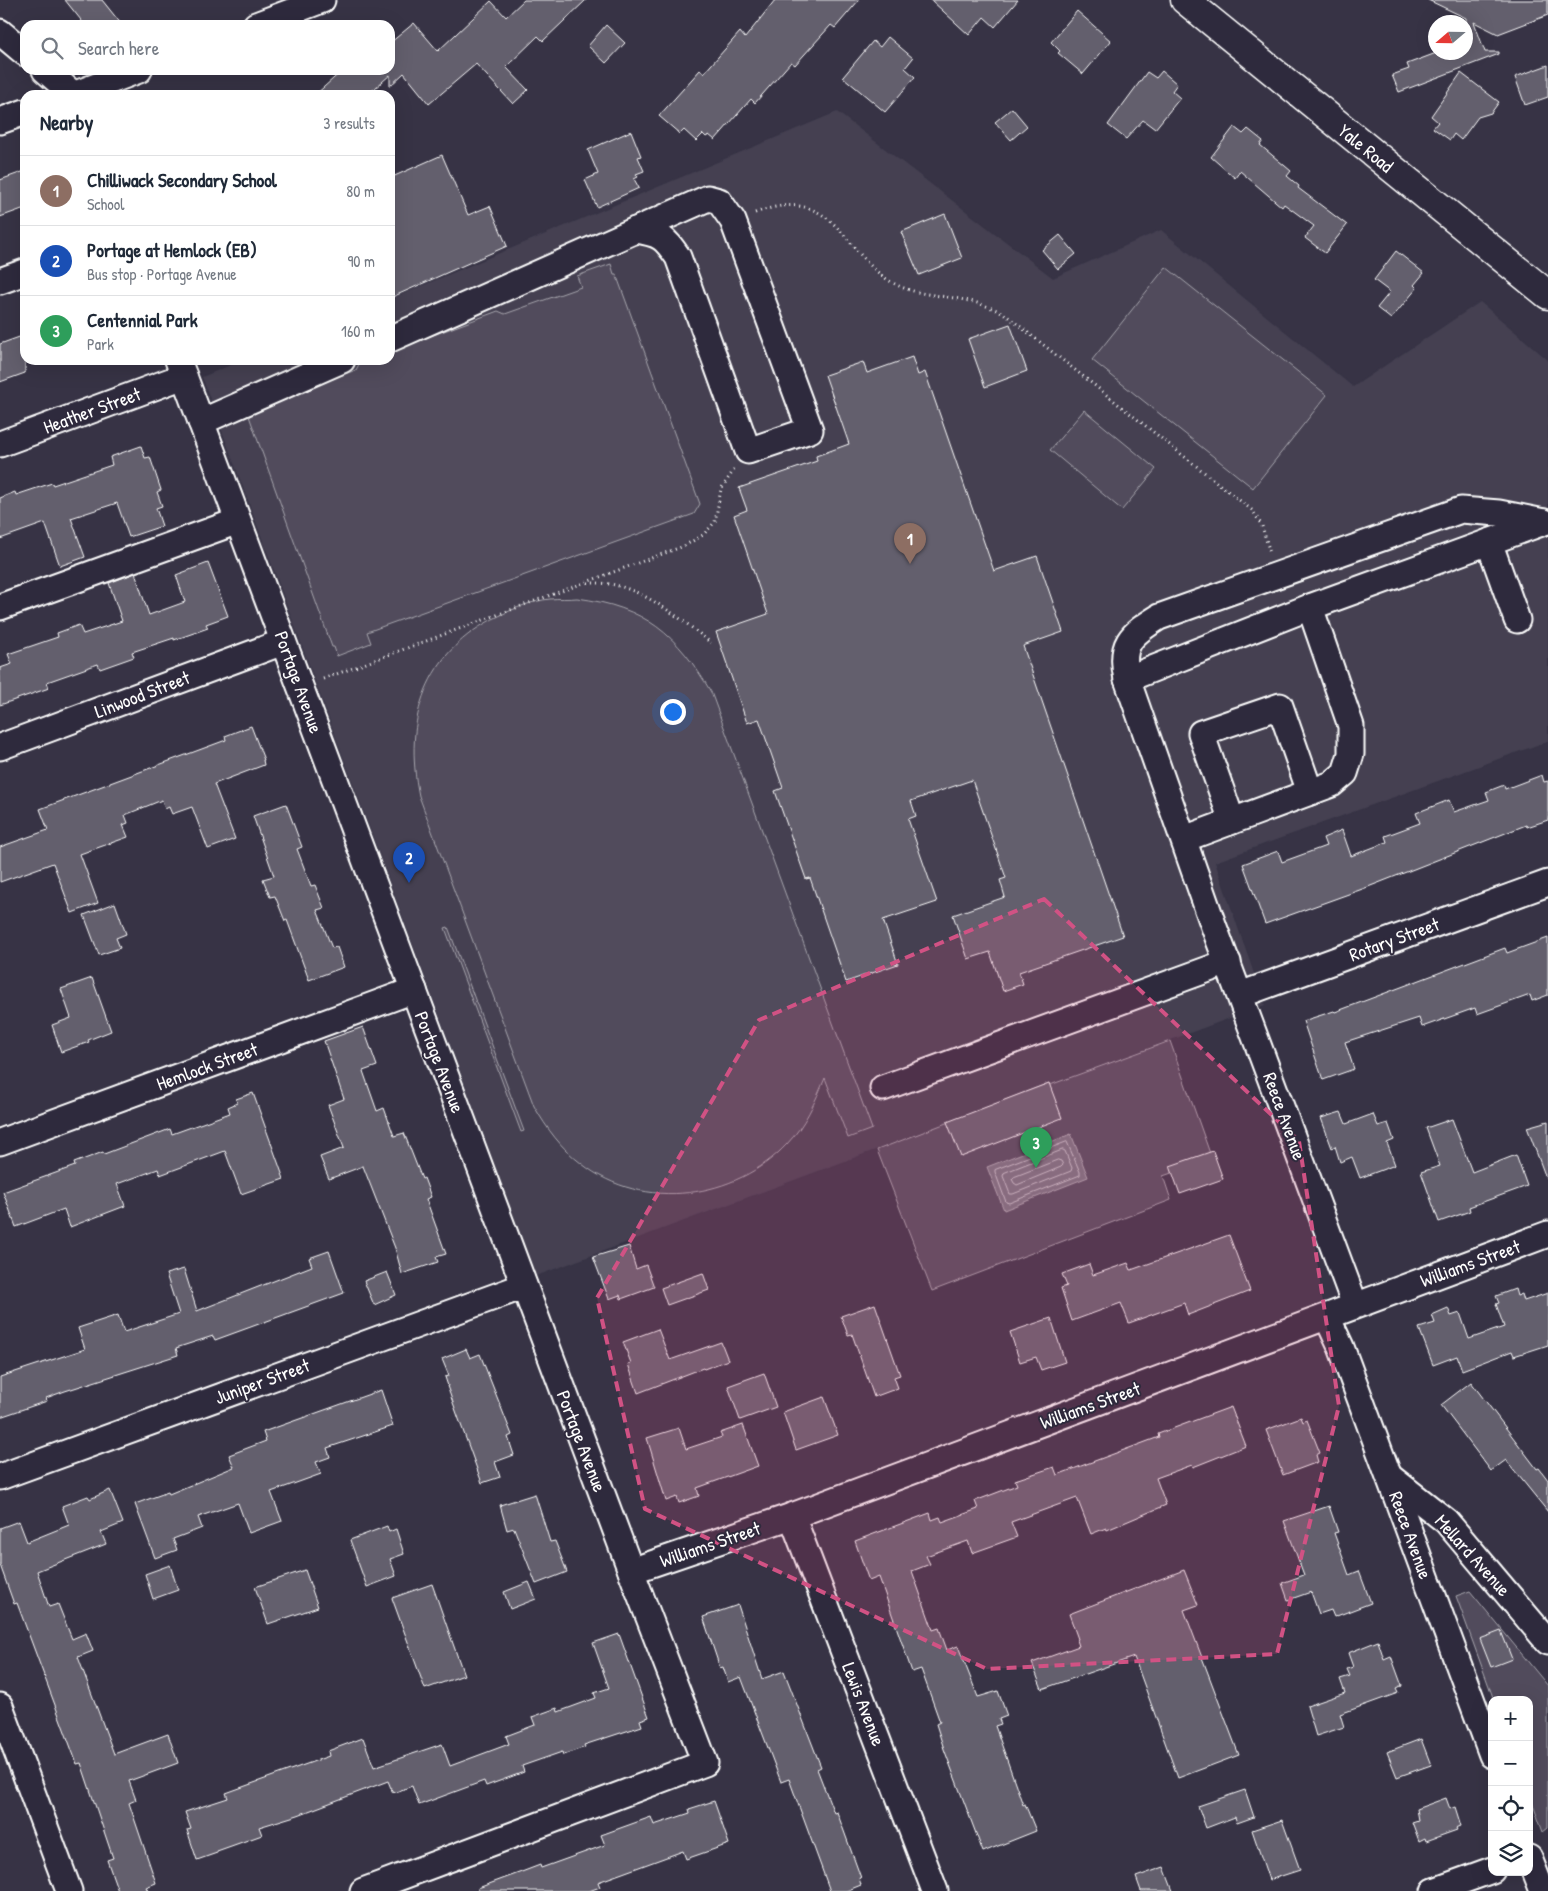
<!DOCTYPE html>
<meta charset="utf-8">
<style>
:root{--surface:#fff;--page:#f6f6f7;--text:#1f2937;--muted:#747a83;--line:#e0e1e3;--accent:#b45309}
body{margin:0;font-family:"Patrick Hand",sans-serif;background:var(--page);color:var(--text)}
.controls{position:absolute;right:15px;bottom:15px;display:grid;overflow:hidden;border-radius:10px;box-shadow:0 5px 20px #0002}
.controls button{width:45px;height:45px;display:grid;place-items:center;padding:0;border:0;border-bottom:1px solid var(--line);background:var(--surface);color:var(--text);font:25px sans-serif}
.compass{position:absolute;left:1428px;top:15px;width:45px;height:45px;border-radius:50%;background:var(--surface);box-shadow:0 5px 20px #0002;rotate:250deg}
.you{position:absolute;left:672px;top:711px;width:18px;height:18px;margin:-12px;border:4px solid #fff;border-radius:50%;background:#1a73e8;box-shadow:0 0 0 8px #1a73e833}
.badge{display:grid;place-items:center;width:32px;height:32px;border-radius:50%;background:var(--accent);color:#fff;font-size:16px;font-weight:700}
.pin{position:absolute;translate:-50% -41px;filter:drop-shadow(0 1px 2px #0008)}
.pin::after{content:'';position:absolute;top:26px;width:18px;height:15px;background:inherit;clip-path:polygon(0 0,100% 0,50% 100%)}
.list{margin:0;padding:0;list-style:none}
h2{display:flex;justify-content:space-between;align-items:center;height:65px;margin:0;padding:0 20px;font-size:21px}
h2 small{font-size:16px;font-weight:400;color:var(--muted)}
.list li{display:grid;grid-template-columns:32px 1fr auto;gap:15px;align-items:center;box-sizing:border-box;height:70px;padding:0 20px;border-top:1px solid var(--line)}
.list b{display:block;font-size:19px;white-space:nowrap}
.list p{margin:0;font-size:16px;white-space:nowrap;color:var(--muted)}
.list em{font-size:16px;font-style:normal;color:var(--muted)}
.icon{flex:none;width:28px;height:28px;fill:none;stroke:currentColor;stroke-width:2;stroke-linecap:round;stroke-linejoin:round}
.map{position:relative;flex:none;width:1548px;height:1891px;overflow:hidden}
.search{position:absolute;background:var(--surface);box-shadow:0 5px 20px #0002;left:20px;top:20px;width:375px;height:55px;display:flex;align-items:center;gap:12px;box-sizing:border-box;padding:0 18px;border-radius:15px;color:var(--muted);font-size:19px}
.panel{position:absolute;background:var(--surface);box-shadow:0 5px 20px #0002;left:20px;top:90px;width:375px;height:275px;border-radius:15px}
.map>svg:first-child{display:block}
.built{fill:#444051}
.green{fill:#514c5c;stroke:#a8a6ae}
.water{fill:#76737f;stroke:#adabb2}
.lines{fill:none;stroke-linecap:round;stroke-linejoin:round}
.shore{stroke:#c8c7cc;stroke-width:1}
.building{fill:#635f6d;stroke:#fff}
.minor-casing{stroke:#fff;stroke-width:29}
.major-casing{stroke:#fff;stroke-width:31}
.path{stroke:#fff;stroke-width:3;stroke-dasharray:1 4;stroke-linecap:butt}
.minor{stroke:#2f2a3d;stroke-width:25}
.major{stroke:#2f2a3d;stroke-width:28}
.marked{fill:#d15284;fill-opacity:0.2;stroke:#d15284;stroke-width:4;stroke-dasharray:10 6;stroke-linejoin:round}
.labels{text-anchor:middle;stroke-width:4;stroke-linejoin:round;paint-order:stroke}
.street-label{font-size:19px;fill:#fff;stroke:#2f2a3d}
</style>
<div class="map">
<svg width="1548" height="1891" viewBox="0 0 1548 1891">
<rect width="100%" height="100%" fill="#373345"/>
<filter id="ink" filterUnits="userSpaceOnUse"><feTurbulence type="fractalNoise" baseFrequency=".02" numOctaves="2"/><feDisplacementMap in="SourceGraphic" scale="10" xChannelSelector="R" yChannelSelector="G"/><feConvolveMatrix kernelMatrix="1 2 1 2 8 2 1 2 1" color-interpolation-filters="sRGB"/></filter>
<g filter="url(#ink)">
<path class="built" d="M837,112l216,166 108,-48 192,157 127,-85 68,58v381l-333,121 50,143 -729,271 -334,-899 41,-17h147v-61z"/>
<g class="green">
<path d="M611,264l3,10h2l84,230 -6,10 -327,118 4,11 -34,13 -3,-9h-2l-83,-231 4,-9 103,-37 4,-8 5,-2h25v-9l108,-40 7,3 76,-27 -4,-11z"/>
<path d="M1166,267l161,128 -74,93 -161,-128z"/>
<path d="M1084,410l72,59 -34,41 -72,-60z"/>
<path d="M577,598c68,9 100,36 134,94l161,437 -24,9 -23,-60c-10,24 -20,47 -38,66 -51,55 -144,68 -205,20 -21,-16 -35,-35 -48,-58l-115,-310c-16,-76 6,-145 80,-180 16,-8 33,-15 51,-17 9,-1 18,0 27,-1z"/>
<path d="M448,927l76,204 -3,1 -76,-204z"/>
<path d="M1170,1041l42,118 -49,17 8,24 -239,91 -55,-141 172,-67 1,2z"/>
<path d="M1470,1591l78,95v142l-5,4 -14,-38v-94h-35l-38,-104z"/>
</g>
<path class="water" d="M1071,1134l17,43 -84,33 -17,-43z"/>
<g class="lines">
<g class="shore">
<path d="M1067,1142l13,30v3l-71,28 -3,-1 -11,-30v-2z"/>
<path d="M1063,1150l2,1 7,17 -1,3 -58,23h-3l-7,-18 1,-3z"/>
<path d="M1058,1160l3,1 2,4 -2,2 -44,18 -3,-2 -2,-4 2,-2z"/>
</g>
</g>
<g class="building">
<path d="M65,0h37l20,25h-37z"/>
<path d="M524,0h62l-43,41 -5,-5 -32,31 22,23 -15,14 -37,-40 -47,40 -25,-31 -14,13v-11l-23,20h-52l28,-25h47v-27l24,-20 24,28 53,-50 15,16z"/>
<path d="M775,0h84l-24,28 -4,-3 -36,40 -4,-3 -36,41 -4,-4 -36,41 -6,-5 -3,2 -3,-3 -7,7 -12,-11 -4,4 -21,-18 41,-46 4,3 36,-41 5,6z"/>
<path d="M931,0h87l-23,27 -11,-10 -15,18z"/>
<path d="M1428,0h120v15l-50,19 -24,-12 11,30h14v2l-100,38 -7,-17 17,-6 -2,-5 32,-12h27v-34z"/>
<path d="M1077,11l34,30 -28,33 -25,-21 2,-2 -9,-9z"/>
<path d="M606,25l19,18 -19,20 -18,-17z"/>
<path d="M888,37l25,21 -8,10 10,9 -30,35 -42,-35 30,-36 7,6z"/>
<path d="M1548,65v32l-23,8 -10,-28z"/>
<path d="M1162,71l15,13 -5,7 8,7 -25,31 -12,-9 -17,19 -18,-14 39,-53 9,6z"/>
<path d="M1461,73l38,29 -8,11 -13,4 -17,23 -7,-6 -4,6 -17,-12 5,-6 -7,-6z"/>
<path d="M1012,108l15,18 -16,14 -16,-18z"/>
<path d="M1234,127l9,7 5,-5 15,12 -3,4 31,26 -4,5 12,10 -1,2 49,37 -22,28 -20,-15 9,-12 -30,-22 -2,3 -42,-36 -5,7 -24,-21z"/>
<path d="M631,131l10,25 -3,1 6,14 -8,3 2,3 -4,2 5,9 -42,19 -12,-27 13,-6 -10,-24z"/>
<path d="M442,155l26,60 22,-9 17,40 -117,52v-120z"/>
<path d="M25,171v37l-25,9v-37z"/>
<path d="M945,214l17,44 -43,17 -18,-43z"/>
<path d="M1060,235l16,19 -18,15 -16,-19z"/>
<path d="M1396,251l28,22 -10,12 3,3 -26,31 -14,-11 13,-16 -16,-12z"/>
<path d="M1010,324l17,47 -42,16 -17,-48z"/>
<path d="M25,335v38l-25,9v-38z"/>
<path d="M912,357l6,18 7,-3 69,199 43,-15 26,76 -40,14 100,290 -104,36 4,12 -20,7 -13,-39 -22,7 -15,-44 52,-18 -5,-17 6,-2 -34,-98 -61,21 5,15 -8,3 29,83 -54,18 15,44 -52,18 -36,-104 -4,1 -31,-88 8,-3 -24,-69 -12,4 -31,-91 52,-18 -34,-99 13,-5 -8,-22 78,-27 -1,-5 33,-12 -24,-69 38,-13 4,11z"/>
<path d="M141,446l4,12 5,-1 11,33 -4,2 5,14 -6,2 6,18 -33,11 -12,-34 -46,15 14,39 -25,9 -15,-43 -45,16v-41l15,-6 1,3 36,-12 1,2 59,-20 -2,-8z"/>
<path d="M208,563l20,53 -22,8 2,4 -34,12v-2l-42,14 2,5 -34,12 -2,-5 -51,18 2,6 -49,17v-37l12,-4 -4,-10 50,-17 -1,-4 22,-8 4,9 39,-13 -13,-38 26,-10 14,42 36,-13 -9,-27z"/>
<path d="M251,726l13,34h-1l1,5 -50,19 21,55 -27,10 -16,-42 -20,7 -3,-7 -4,2 -3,-9 -37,15 3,8 -5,2 5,12 -48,17 18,49 -26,10 -19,-50 -53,19v-35l48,-17 -8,-21 186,-69 -1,-4z"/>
<path d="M1542,775l2,7 4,-1v39l-21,7 -1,-2 -158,62 -103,37 -22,-60 35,-13 4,11 44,-16 -3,-8 19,-8 9,26 36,-14 -2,-6 35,-13 -4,-10 33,-13 5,12 35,-12 -3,-8 18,-7 1,4z"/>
<path d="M286,804l16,43 -5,2 14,37 4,-1 9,23 -7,2 15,38 5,-1 7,20 -35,13 -22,-60 -2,1 -10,-25 -5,1 -7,-18 11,-3 -21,-60z"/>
<path d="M115,903l11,31 -10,4 4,10 -21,7 -15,-40z"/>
<path d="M1548,938v57l-16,6 -2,-6 -53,19 -2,-6 -53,19 -3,-9 -74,24 9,27 -31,11 -20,-59 31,-10 1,1 170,-64 2,5z"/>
<path d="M92,978l19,53 -23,9 1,2 -28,10 -9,-27 19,-7 -10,-29z"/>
<path d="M363,1027l14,39 -14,5 14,40 7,-3 10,28 10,-3 18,46 2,-1 7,19 -5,2 20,55 -10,3 2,5 -36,12 -7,-26 -32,-82 -34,13 -9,-22 24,-9 -16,-43 16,-6 -20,-58z"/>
<path d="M1049,1083l13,35 -101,39 -14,-35z"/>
<path d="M253,1093l31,86 -43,15 -16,-43 -65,24 -2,-6 -41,15 8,22 -55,21 -6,-18 -48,18 -13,-35 72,-26 -1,-3 29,-11 1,2 66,-25 2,5 58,-21 -2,-6 9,-4 -1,-4z"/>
<path d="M1341,1112l5,12 27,-10 5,12 10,-3 6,17 -7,3 8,22 -35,13 -8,-21 -12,5 -5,-16 -3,2 -11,-30z"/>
<path d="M1452,1119l20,53 44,-17 11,31 -58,21 1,4 -31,11 -18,-50 19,-6 -14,-38z"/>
<path d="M1548,1121v56l-2,1 -19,-51z"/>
<path d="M1213,1151l10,28 -43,15 -10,-28z"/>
<path d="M1229,1235l21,56 -62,24 -4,-12 -55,20 -8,-20 -49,18 -11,-33 6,-2 -5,-12 27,-10 4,11 35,-12 3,7z"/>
<path d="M629,1246l7,23 10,-4 8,22 -33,12 -1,-4 -11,4 -16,-42z"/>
<path d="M329,1251l15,42 -129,47 -2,-4 -37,12 2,7 -113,36 -19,7 1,3 -47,16v-40l85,-28 -7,-21 40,-13 6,17 55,-18 -13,-40 18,-5 13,42 115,-45 -3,-8z"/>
<path d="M387,1272l9,23 -22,10 -10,-24z"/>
<path d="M703,1273l6,17 -42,15 -6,-17z"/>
<path d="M1515,1289l2,7 5,-2 2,7 24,-8v52l-34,11 -2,-5 -50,19 -5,-14 -24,9 -14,-37 16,-5 -3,-8 16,-7 3,8 9,-3 9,26 35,-12 -8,-23 3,-1 -3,-7z"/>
<path d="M875,1304l25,71 -6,2 4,11 -24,9 -22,-63 -4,1 -7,-19z"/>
<path d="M1051,1318l14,44 -24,8 -5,-13 -16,5 -10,-30z"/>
<path d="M658,1329l12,31 51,-18 7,18 -24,9 -1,-1 -65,25 -10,-29 3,-1 -8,-21z"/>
<path d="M466,1349l4,9 10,-4 32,81 -4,2 6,18 -19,7 5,15 -18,6 -35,-97h1l-3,-9 4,-1 -7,-17z"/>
<path d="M764,1373l12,34 -36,13 -12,-34z"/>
<path d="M1471,1382l66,87 2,-1 9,12v32l-42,-52 -15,11 -50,-66z"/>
<path d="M381,1390l12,36 -66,22 3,9 -14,5 5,12 -50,18 11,29 -33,12 -11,-30 -40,14 4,11 -29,11 4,11 -22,8 -20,-54 33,-12 1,2 65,-27 -5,-12 37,-14 -3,-9z"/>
<path d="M824,1397l14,38 -42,15 -13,-38z"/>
<path d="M1231,1407l15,39 -53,21 -1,-2 -36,13 10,27 -59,25 -1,-2 -15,6 -14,-36 -66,24 6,15 -45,16 -4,-12 -42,15 4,8 -18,7 21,59 6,-2 8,22 11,-4 20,51 20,-6 9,25 -8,3 2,5 -6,2 28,79 2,-1 11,27 -53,21 -39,-103 -8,-25 4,-2 -19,-53 -9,3 -33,-95 -10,4 -14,-40 75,-28 2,7 8,-3 2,5 36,-13 -3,-8 42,-16 -2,-5 39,-13 3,8 102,-38 -1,-3z"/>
<path d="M1301,1417l2,5 4,-2 13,33 -4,2 2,7 -35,13 -17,-45z"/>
<path d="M743,1425l15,41 -61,22 2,8 -20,7 -2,-6 -11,4 -19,-63 32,-10 7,21 36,-12 -2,-4z"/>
<path d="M110,1490l13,33 -22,9 5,12 -69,27 12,36 9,-3 14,35 14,-6 7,18 -15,6 36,97 54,-20 10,29 -49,18 7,19 -7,3 27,80 -10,4 2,4h-30l-11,-31 6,-2 -32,-95 -4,1 -60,-161 -3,1 -14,-39v-37l19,-7 8,21 42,-17 -7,-19 26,-10 2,3z"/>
<path d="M535,1494l15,48 5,-1 12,31 -31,12 -22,-56 -7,2 -7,-25z"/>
<path d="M1329,1506l9,26 -4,1 15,42 10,-4 12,32 -37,14 -3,-7 -12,4 -8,-22 -23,8 -6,-17 22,-8 -20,-54z"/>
<path d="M387,1526l2,6 7,-3 8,25 -14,5 6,17 -29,11 -17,-47z"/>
<path d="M170,1565l8,25 -25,9 -8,-25z"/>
<path d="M305,1570l13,37 -50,17 -13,-37z"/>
<path d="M1184,1570l14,35 -14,5 55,145 -61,23 -44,-121 -92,32 -10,-26 47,-17 -2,-6 1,-1 -9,-25z"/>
<path d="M529,1582l7,17 -26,10 -6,-17z"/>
<path d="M432,1584l32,91 -39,14 -33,-91z"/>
<path d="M738,1605l24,74 22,-8 37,96 -4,2 17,44 3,-1 24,66h-2l2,7 -15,6h-16l-41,-112 -8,3 -40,-105 -13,5 -5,-15 -3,1 -17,-51z"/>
<path d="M1501,1631l11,28 -21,8 -11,-28z"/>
<path d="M619,1634l30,83 -9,3 2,6 -58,19 1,2 -22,8 -1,-3 -40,14 2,6 -38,14 -2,-5 -65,24 -7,-19 -19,7 -5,-12 -90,34 -39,12 3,8 -45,16v2l-20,7 -10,-30 4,-1 -6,-17 43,-14 -2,-5 103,-37 -1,-5 35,-13 11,29 68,-23 8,22 59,-22 -3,-8 29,-11 -3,-8 25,-9 1,4 38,-14 -2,-5 15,-5 -16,-45z"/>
<path d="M1378,1641l6,18 7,-3 11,30 -6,3 2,4 -58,21 4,13 -28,9 -9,-30 38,-13 -5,-14 10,-3 -3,-7 6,-2 -5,-14z"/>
<path d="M1421,1739l10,26 -34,12 -10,-25z"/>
<path d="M1245,1790l9,27 -17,6 -2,-6 -29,11 -8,-22z"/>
<path d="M1446,1798l4,11 5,-2 6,19 -5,2 1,2 -31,11 -1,-3 -6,3 -7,-19 6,-2 -2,-11z"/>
<path d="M714,1801l15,43 -43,15 -3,-8 -85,31 2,5 -11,4h-111v-3l41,-15 21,-8 1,3 64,-23 -4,-10 50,-18 3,8 36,-12 -1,-4z"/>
<path d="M1282,1820l18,50 -31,10 -17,-50z"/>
<path d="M1164,1867l9,24h-32l-5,-14z"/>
</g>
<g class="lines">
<defs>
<g id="minor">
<path d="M256,25l66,-25"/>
<path d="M0,32l25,21"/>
<path d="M45,70l29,25"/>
<path d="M73,95l66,-25"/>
<path d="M0,121l25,-9"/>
<path d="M0,281l25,-9"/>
<path d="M390,339l318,-141 11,3 14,20 77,209 -62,21 -70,-194c-14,-20 -17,-23 -43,-27"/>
<path d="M178,360l453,1211 74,192 -342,128"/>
<path d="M201,422l141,-62"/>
<path d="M0,444l184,-68"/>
<path d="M1489,542l28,78"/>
<path d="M0,607l238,-86"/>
<path d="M1127,679l183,-72 234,-85"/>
<path d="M0,747l283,-105"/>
<path d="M1232,821l-31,-88 79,-27 30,86"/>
<path d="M1184,839l148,-55 13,-11 6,-19v-28l-41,-119"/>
<path d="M1240,995l308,-112"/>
<path d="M883,1088l345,-126"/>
<path d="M0,1142l414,-152"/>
<path d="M1355,1305l-141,-378 -87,-248c-8,-35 3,-44 32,-62l302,-107 38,3 45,9"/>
<path d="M1327,1317l14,30 151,408"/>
<path d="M0,1477l524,-191"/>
<path d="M1390,1477l56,44 102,121"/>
<path d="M792,1516l143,375"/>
<path d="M631,1571l161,-55 756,-282"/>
<path d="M0,1706l69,185"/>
<path d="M1529,1858l13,33"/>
<path d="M1434,1891l58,-21"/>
</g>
<path id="major" d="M1185,0l363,295"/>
</defs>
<use href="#minor" class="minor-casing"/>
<use href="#major" class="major-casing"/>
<g class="path">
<path d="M755,213c85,-32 87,47 144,73 22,10 46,9 70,15 11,2 22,7 33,11l251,199 9,15 8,27"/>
<path d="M588,583c9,0 19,0 27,2 34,8 69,36 96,58"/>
<path d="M323,679l361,-133 19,-11 12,-13 6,-33 13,-19"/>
</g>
<use href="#minor" class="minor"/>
<use href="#major" class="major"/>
</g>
</g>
<path class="marked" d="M1044,899l255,242 40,265 -62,248 -290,15 -342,-160 -48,-211 162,-278z"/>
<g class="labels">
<g class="street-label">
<text transform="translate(1366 148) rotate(39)" y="7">Yale Road</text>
<text transform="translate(92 410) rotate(-20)" y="7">Heather Street</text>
<text transform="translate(299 682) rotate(70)" y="7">Portage Avenue</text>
<text transform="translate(142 694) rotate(-21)" y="7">Linwood Street</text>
<text transform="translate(1394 939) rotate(-20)" y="7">Rotary Street</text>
<text transform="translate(440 1062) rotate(69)" y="7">Portage Avenue</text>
<text transform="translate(207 1066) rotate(-20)" y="7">Hemlock Street</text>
<text transform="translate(1285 1116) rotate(70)" y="7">Reece Avenue</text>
<text transform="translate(1470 1263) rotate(-20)" y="7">Williams Street</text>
<text transform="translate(262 1381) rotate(-20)" y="7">Juniper Street</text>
<text transform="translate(1090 1405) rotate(-20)" y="7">Williams Street</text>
<text transform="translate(582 1441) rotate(69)" y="7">Portage Avenue</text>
<text transform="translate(1411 1535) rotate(70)" y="7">Reece Avenue</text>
<text transform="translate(710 1544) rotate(-19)" y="7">Williams Street</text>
<text transform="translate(1473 1555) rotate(48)" y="7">Mellard Avenue</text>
<text transform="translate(864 1704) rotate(69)" y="7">Lewis Avenue</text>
</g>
</g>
</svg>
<div class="controls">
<button>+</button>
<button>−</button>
<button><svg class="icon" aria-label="locate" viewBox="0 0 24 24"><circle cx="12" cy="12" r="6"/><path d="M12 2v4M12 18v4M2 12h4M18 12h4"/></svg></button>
<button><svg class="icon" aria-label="layers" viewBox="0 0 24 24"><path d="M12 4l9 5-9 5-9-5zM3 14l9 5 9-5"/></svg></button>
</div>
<svg class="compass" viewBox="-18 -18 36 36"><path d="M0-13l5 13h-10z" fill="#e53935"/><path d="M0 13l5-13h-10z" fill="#747a83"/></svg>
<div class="you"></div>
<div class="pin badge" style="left:910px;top:564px;background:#8d6e63">1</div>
<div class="pin badge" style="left:409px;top:883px;background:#1a4fb4">2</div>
<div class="pin badge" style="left:1036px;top:1168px;background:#2e9e5b">3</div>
<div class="search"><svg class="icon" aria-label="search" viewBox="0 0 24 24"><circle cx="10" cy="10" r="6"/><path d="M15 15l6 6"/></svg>Search here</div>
<section class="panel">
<h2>Nearby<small>3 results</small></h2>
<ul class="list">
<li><span class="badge" style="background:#8d6e63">1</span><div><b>Chilliwack Secondary School</b><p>School</p></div><em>80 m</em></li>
<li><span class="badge" style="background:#1a4fb4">2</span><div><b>Portage at Hemlock (EB)</b><p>Bus stop · Portage Avenue</p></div><em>90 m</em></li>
<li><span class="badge" style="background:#2e9e5b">3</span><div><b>Centennial Park</b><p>Park</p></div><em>160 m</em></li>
</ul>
</section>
</div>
